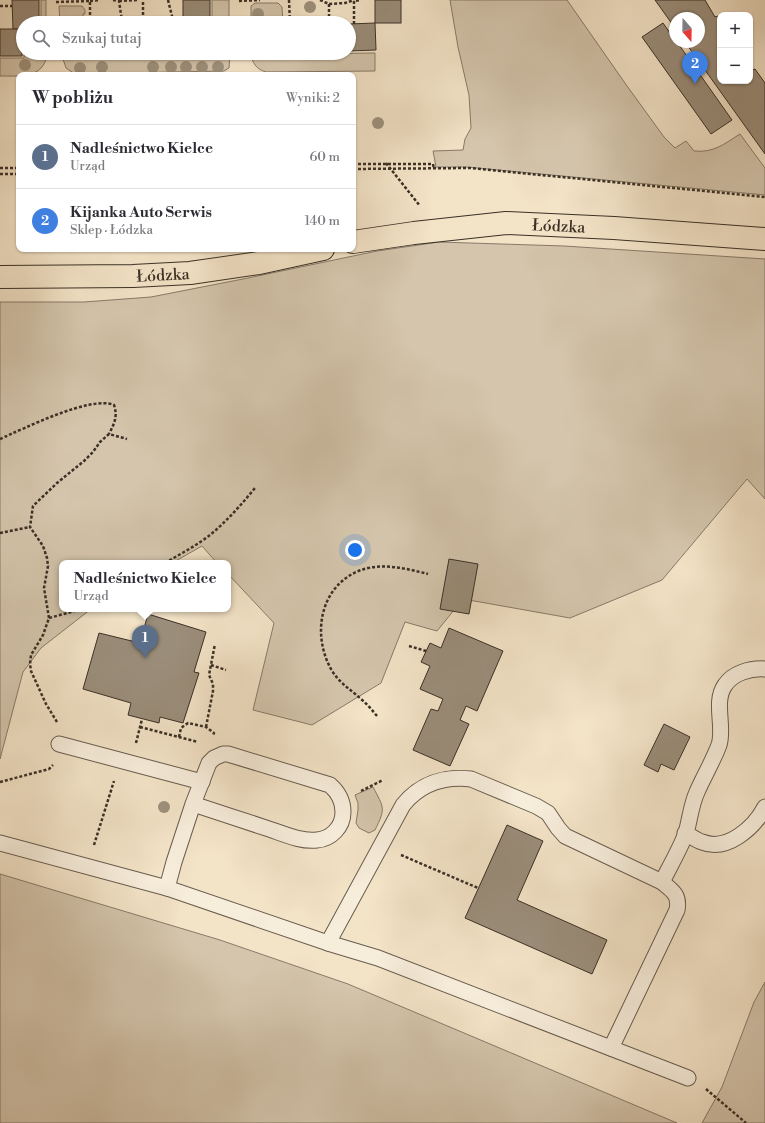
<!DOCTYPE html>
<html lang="pl">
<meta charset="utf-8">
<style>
:root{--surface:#fff;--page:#f2f2f3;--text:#2b2b33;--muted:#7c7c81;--line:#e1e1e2;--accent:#8f2418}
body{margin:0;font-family:"Libre Bodoni",serif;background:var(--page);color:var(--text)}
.controls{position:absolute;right:12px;top:12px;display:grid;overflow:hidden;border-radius:8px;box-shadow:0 1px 3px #0004}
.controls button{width:36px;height:36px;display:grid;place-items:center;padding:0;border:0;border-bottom:1px solid var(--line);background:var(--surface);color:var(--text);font:20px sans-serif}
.compass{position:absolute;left:669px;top:12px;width:36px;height:36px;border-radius:50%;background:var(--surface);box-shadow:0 1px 3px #0004;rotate:160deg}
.you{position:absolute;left:355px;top:550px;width:14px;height:14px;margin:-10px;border:3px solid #fff;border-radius:50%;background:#1a73e8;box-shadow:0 0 0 6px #1a73e833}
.badge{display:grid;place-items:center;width:26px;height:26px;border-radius:50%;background:var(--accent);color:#fff;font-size:13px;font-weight:700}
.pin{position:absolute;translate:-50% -33px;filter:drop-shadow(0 1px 2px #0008)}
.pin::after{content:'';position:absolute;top:21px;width:14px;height:12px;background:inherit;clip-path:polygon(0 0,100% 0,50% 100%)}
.popup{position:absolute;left:59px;top:560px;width:172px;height:52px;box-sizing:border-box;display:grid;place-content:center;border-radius:8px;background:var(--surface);filter:drop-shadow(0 1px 3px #0005);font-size:13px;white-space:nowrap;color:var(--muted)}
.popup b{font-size:15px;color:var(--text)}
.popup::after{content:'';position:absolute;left:50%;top:100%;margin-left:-8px;border:8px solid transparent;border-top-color:var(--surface)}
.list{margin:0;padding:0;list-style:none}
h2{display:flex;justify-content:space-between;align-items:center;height:52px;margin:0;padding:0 16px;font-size:17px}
h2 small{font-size:13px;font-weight:400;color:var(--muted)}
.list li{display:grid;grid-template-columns:26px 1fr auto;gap:12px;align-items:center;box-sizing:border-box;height:64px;padding:0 16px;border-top:1px solid var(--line)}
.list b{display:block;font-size:15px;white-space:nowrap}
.list p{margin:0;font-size:13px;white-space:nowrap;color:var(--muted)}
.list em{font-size:13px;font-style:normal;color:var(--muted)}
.icon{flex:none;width:22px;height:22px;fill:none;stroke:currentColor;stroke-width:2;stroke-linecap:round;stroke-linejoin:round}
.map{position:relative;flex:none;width:765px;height:1123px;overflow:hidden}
.search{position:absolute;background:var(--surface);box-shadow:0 1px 3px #0004;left:16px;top:16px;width:340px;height:44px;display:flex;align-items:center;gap:10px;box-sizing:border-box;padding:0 14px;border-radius:22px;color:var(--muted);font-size:15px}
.panel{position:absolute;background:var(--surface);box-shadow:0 1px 3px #0004;left:16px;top:72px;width:340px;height:180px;border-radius:8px}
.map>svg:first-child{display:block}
.green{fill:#d4c5ac;stroke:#877a69}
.building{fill:#9a8d7a;stroke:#3a3026}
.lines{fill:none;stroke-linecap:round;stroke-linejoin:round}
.lane-casing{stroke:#685d4e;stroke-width:17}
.primary-casing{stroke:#3a3026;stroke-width:24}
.path{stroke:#3a3026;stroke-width:2.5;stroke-dasharray:3 2;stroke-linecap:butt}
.lane{stroke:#f7eddb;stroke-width:15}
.primary{stroke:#f3e3c7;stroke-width:22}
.tree{fill:#9e917d}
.labels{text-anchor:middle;stroke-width:3.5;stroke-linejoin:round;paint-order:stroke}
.street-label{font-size:16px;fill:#3a3026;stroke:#f7eddb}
</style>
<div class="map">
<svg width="765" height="1123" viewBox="0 0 765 1123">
<rect width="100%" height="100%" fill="#f3e3c7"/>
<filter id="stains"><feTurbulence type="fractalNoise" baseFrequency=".005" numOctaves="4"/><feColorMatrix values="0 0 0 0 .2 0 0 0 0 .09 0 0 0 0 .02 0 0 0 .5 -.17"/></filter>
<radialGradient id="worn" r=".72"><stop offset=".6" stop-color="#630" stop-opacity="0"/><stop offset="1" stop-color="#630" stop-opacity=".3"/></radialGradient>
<g class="green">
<rect x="41" y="0" width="5" height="23"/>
<path d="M212,0h17v23h-22v-1l5,-1z"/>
<path d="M450,0h117l60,86 37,51 11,11 11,-7 8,10c20,2 30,-7 46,-17l25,34v27l-299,-28h-30l-3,-16 30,-1 2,-11 6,-11 -2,-33 -11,-48z"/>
<path d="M255,3h23l4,4 1,16h-32v-17z"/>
<path d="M59,6h23l3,4v4h-2v4l-14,1v4h-9z"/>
<path d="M61,53h169l-1,15 -5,3 -149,3 -9,-6z"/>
<path d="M251,53l38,1 1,4 7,-1 1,-3 77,-1v18l-109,1c-10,-3 -14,-9 -15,-19z"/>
<path d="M47,54c-3,25 -28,22 -47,22v-18h24v-3z"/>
<path d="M439,242l125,4 201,13v240l-18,-20 -85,101 -92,38 -107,-19 -26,32 -32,-9 -24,61 -69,42 -59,-15 21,-87 -46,-49v-11h-11l-15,-17 -30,17h-110v46h29l-50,39 -18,24 -23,87v-457h84l67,-5 97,-19 129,-27z"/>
<path d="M373,787c11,21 13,21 2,43l-6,3 -10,-5 -3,-5 2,-13v-7l-3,-8z"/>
<path d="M0,874l220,66 128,44 329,139h-677z"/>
<path d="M765,982v141h-63l20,-36 32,-85z"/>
</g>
<g class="building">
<path d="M12,0h27v23h-16v6h-10z"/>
<rect x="183" y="0" width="27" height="20"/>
<rect x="375" y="0" width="26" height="23"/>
<path d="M655,0h50l10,17 3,-1 2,4v61h30v-10l5,-2 10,14v71l-80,-112h14v-24h-24v10z"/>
<rect x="138" y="20" width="27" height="3"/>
<path d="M138,20v3h-39v-2z"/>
<rect x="165" y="20" width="26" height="3"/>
<rect x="72" y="21" width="27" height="2"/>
<path d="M375,23l1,27 -27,1v-27z"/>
<path d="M663,23l12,17v2h2l55,78 -21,14 -69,-97z"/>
<path d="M0,29h21l1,27h-22z"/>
<path d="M449,559l29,5 -9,50 -29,-5z"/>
<path d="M148,614l58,18 -12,40 5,1 -16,50 -23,-6 -1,6 -31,-8 3,-12 -48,-14 16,-56 41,10z"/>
<path d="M449,628l54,23 -26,60 -11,-5 -6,14 9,4 -19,42 -37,-16 18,-41 7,2 5,-12 -23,-10 10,-23 -9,-4 9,-19 11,5z"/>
<path d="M664,724l26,13 -16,33 -13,-6 -3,8 -14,-7z"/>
<path d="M507,825l36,16 -26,59 90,40 -15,34 -127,-56z"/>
</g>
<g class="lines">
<defs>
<g id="lane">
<path d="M59,744l143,38"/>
<path d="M685,833c6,3 11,7 17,9 25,10 52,-14 63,-35"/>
<path d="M0,843l167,45 161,55 50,15 310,120"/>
<path d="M167,888l7,-26 19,-58c25,8 51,17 76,25 15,5 32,13 48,11 14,-1 26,-13 26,-28 0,-11 -5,-20 -13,-27l-102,-31h-5l-9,4 -5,5 -16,41"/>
<path d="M328,943l75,-138c17,-21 41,-29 68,-26l65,27 12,7 10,15 7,8 97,46c7,-14 19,-35 24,-49 4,-14 5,-28 11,-41 7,-16 16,-31 22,-47 6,-18 -6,-43 6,-60 8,-12 25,-17 40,-16"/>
<path d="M611,1048l66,-138c3,-16 -5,-19 -15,-28"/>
</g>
<g id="primary">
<path id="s1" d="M353,242l61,-9 92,-10 108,5 151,11"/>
<path id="s2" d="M0,277l133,-1 57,-3 69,-10 64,-14"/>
</g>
</defs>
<use href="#lane" class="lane-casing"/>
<use href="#primary" class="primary-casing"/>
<g class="path">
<path d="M113,0l6,1 3,20"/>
<path d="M168,0l5,20"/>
<path d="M289,0l1,23"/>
<path d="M320,0l9,4 16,-1 9,-3"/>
<path d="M90,1l10,-1"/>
<path d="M119,1l18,-1"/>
<path d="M239,1l21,-1"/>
<path d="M56,2l34,-1v20"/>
<path d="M329,4v19"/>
<path d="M0,6h12"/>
<path d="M143,20v-20"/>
<path d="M354,24v-23l7,-1"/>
<path d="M386,163l34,43"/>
<path d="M353,164h80l1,5"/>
<path d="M0,168h19"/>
<path d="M353,169l117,-1 295,29"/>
<path d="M0,174h19"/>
<path d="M0,439c23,-10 91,-44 114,-34 4,12 0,19 -5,29"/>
<path d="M0,533l30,-6"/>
<path d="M165,563c15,-9 31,-17 45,-28 17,-14 31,-30 45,-47"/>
<path d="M49,618l-5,-30 4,-22 -1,-8 -4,-12 -13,-19 3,-21 24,-23 27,-22 9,-9 7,-10 9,-8 18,5"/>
<path d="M409,646l17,5"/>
<path d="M211,665l15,5"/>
<path d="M377,716c-5,-6 -10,-12 -16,-17 -11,-10 -23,-17 -30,-30 -21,-38 -9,-90 37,-101 21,-4 40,1 60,6"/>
<path d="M57,722l-11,-18 -15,-33 -1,-7 1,-9 12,-20 6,-17 33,-9"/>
<path d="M140,727l58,15"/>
<path d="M206,727l7,-36v-7l-4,-9 6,-31"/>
<path d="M179,737l2,-9 7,-5 18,4 8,6 -1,2"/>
<path d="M136,743l6,-24"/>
<path d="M0,782l49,-13 4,-4"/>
<path d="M361,791l22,-11"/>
<path d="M94,845l20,-64"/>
<path d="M401,855l77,33"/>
<path d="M706,1089l40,34"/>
</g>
<use href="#lane" class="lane"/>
<use href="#primary" class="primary"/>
</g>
<g class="tree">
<circle cx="310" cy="7" r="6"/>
<circle cx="258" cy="14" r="6"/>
<circle cx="25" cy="65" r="6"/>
<circle cx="102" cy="67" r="6"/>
<circle cx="153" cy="67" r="6"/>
<circle cx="171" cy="67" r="6"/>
<circle cx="186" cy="67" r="6"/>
<circle cx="202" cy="67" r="6"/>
<circle cx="218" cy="67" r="6"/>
<circle cx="80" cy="68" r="6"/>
<circle cx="378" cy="123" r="6"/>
<circle cx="164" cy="807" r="6"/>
</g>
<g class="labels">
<g class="street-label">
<text dy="6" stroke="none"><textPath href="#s1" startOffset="207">Łódzka</textPath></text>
<text dy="6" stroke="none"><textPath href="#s2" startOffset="163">Łódzka</textPath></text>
</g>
</g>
<rect width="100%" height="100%" filter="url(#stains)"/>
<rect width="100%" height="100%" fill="url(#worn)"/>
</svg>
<div class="controls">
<button>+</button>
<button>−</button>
</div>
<svg class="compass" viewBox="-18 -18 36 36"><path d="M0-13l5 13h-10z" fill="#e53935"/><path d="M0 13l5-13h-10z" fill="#7c7c81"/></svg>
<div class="you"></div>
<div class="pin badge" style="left:145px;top:658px;background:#5c6f8a">1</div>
<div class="popup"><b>Nadleśnictwo Kielce</b>Urząd</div>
<div class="pin badge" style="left:695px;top:84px;background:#3f7fe0">2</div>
<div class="search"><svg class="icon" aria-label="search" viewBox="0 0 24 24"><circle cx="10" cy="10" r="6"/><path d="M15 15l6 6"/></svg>Szukaj tutaj</div>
<section class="panel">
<h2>W pobliżu<small>Wyniki: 2</small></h2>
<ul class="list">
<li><span class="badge" style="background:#5c6f8a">1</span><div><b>Nadleśnictwo Kielce</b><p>Urząd</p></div><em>60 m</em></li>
<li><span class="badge" style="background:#3f7fe0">2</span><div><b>Kijanka Auto Serwis</b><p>Sklep · Łódzka</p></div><em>140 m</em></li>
</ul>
</section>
</div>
